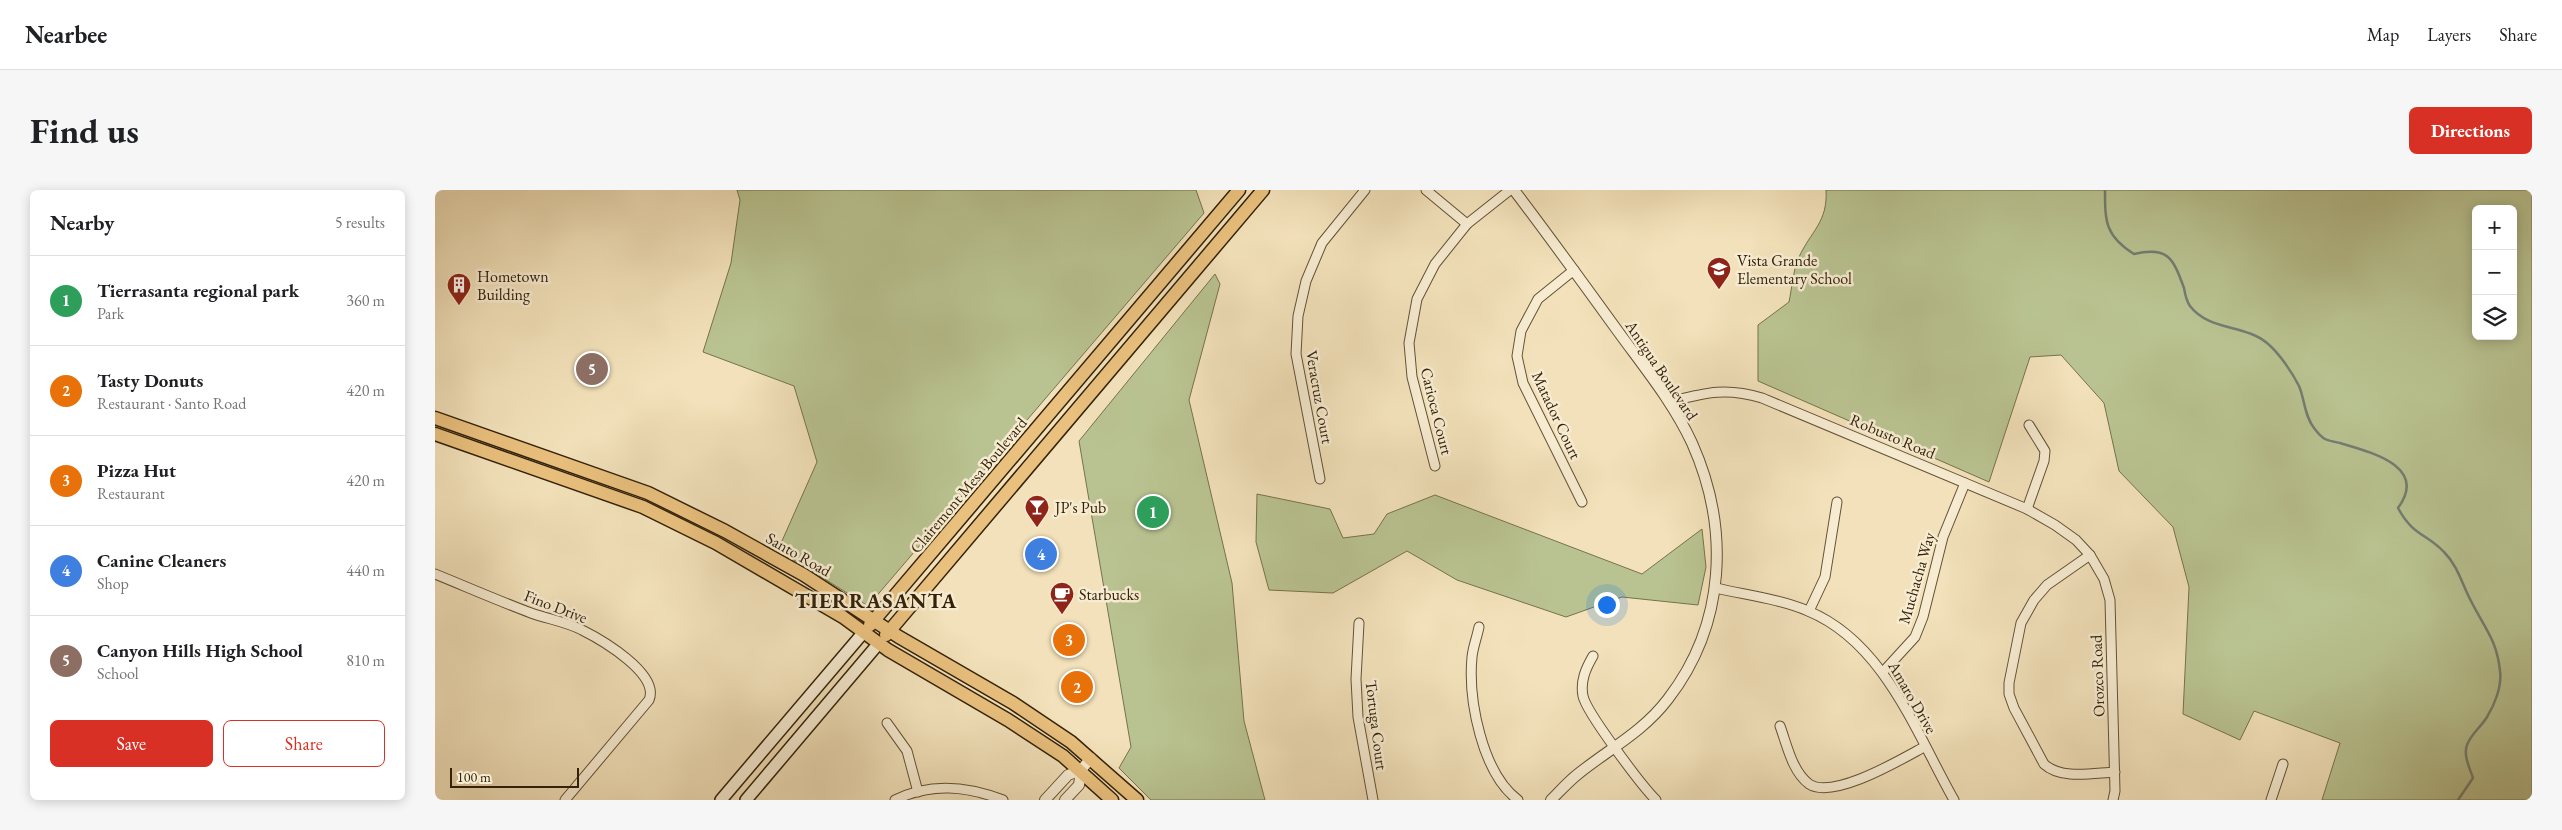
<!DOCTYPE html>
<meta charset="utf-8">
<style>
:root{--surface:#fff;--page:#f6f6f6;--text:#202124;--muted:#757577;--line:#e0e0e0;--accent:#d93025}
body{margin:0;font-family:"EB Garamond",serif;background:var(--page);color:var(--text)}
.controls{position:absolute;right:15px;top:15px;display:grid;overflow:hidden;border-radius:8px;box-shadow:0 2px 12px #0003}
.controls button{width:45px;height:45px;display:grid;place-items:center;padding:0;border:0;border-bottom:1px solid var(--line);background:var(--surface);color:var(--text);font:25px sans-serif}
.scale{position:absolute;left:15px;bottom:12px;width:129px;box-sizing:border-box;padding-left:5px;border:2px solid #332209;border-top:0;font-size:14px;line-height:18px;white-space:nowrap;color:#332209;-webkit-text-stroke:4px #f7ecd2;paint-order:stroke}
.you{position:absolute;left:1171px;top:414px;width:18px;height:18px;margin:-12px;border:4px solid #fff;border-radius:50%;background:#1a73e8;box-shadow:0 0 0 8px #1a73e833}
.badge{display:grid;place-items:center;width:32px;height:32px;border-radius:50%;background:var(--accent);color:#fff;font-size:16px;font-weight:700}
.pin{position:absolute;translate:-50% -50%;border:2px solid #fff;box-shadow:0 1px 5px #0006}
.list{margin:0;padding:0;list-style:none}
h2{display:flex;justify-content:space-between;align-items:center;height:65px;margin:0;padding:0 20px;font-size:21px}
h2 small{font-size:16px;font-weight:400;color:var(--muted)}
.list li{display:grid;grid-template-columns:32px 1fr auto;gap:15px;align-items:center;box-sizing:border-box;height:90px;padding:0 20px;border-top:1px solid var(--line)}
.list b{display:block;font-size:19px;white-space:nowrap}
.list p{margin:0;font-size:16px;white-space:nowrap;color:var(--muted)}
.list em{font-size:16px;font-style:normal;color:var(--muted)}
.actions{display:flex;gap:10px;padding:15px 20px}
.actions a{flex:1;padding:11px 0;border:1px solid var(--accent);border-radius:8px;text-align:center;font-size:18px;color:var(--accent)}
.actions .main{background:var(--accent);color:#fff}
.icon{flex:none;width:28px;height:28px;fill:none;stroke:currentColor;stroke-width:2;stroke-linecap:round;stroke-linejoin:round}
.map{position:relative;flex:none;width:2097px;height:610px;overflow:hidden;border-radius:8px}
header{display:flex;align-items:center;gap:30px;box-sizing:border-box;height:70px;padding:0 25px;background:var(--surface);border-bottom:1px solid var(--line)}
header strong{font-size:24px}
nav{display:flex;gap:28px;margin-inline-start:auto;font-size:18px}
.intro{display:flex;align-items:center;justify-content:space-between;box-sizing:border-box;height:120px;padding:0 30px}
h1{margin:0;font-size:35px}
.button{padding:12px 22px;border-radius:8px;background:var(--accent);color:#fff;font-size:18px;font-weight:700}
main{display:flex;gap:30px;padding:0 30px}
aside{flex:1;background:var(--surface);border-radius:8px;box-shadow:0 2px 12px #0003}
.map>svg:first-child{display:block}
.green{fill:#b9c391;stroke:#76724d;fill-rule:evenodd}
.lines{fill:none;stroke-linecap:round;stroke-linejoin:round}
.stream{stroke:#737e71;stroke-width:2.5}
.minor-casing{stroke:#635235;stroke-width:11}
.tertiary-casing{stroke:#635235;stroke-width:12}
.secondary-casing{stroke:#332209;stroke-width:14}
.primary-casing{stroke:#332209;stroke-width:15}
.minor{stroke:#f7ecd2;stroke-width:9}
.tertiary{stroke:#f7ecd2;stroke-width:10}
.secondary{stroke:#f7ecd2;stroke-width:11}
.primary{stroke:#e9c07d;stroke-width:12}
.labels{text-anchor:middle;stroke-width:5;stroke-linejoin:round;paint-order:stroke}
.poi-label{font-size:16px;fill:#332209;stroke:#f7ecd2;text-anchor:start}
.street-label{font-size:16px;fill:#332209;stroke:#f7ecd2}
.district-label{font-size:21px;font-weight:bold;letter-spacing:1px;fill:#332209;stroke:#f7ecd2}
</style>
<header>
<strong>Nearbee</strong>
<nav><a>Map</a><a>Layers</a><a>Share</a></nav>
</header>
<div class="intro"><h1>Find us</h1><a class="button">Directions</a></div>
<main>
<aside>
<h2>Nearby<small>5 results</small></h2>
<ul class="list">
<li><span class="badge" style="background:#2e9e5b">1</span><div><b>Tierrasanta regional park</b><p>Park</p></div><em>360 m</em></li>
<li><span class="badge" style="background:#e8710a">2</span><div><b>Tasty Donuts</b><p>Restaurant · Santo Road</p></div><em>420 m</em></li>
<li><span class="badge" style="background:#e8710a">3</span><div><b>Pizza Hut</b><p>Restaurant</p></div><em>420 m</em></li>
<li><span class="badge" style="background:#3f7fe0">4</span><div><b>Canine Cleaners</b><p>Shop</p></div><em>440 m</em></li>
<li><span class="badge" style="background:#8d6e63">5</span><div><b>Canyon Hills High School</b><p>School</p></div><em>810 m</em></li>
</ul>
<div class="actions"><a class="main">Save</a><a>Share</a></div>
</aside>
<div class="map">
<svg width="2097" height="610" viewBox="0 0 2097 610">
<rect width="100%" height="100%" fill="#f2e1ba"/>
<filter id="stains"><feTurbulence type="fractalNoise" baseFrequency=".004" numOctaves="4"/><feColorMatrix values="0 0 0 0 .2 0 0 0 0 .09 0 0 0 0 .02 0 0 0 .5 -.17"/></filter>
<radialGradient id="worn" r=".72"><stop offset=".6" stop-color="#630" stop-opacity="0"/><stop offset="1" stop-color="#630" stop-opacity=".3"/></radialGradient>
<g class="green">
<path d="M302,0h459l8,23 -336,393 -90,-56 39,-88 -23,-76 -91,-34 28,-89 9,-63z"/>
<path d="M1391,0h706v610h-210l18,-57 -86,-32 -14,29 -57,-26 6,-127 -16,-60 -54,-56 -15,-68 -43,-48 -31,2 -41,125 -231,-101v-56l31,-23c3,-14 4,-32 10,-45 12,-26 29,-35 27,-67zM2041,19h37v127h-37z"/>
<path d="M780,84l5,10 -31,116 43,183 12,138 21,79h-114l-32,-32 12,-21 -52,-306z"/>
<path d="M822,304l73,15 13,29 31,-4 13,-20 48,-19 207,79 60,-45 4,38 -8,38 -76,-8 -56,20 -109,-37 -50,-29 -74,42 -64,-3 -13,-48z"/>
</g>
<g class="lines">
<path class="stream" d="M1670,0c0,31 0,46 29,64 34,-8 39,4 50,34 1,6 3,14 6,18 19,25 54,18 77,37 12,10 25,29 32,43 6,14 5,29 15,42 3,4 7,9 11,11 4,2 10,3 15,4 30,9 89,23 58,65 15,28 28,25 46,44 14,14 18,32 27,49 13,26 26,39 29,70 2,15 -5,33 -13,46 -6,10 -16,17 -20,28 -4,10 3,24 6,33l-15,22"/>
<defs>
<g id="minor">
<path d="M991,0l41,34"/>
<path d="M1139,80l-36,29 -17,32 -4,25 6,27 59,119"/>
<path d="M1234,212c36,-9 56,-15 93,-4l265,111 28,16 21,15 14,15 14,24 6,21 5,191 -2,9"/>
<path d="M1000,276l-23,-89 -3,-34 8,-44 18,-35 32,-40 43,-34"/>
<path d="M885,289l-24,-125 2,-38 8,-35 16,-38 43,-53"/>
<path d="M1592,319l17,-48 1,-10 -16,-26"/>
<path d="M1655,365l-43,30 -13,15 -13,23 -12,60v11l5,14 30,56c17,16 49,9 71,8"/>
<path d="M0,384c32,13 64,27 96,39 17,6 36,9 51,17 20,10 78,44 67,70l-84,100"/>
<path d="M1281,398c30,7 64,11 92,23 76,31 108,122 146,189"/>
<path d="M1374,421l16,-34 12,-75"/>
<path d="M924,433l-3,56 2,38 15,83"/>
<path d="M1044,437c-2,10 -6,20 -7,30 -4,43 10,116 46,143"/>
<path d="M1158,466c-7,12 -13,25 -10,40 3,16 59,90 73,104"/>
<path d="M1448,482l32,-35 8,-20 20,-80 22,-54"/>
<path d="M452,533l20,28 11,41"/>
<path d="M1345,536c7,19 12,45 29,58 24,16 91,-24 115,-37"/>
<path d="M460,610c36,-18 72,-14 108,0"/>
<path d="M1836,610l12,-36"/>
</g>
<g id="tertiary">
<path d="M1079,0c35,46 69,93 103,140 26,36 56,72 75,113 38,85 34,181 -24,256 -25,33 -59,50 -90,75 -9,7 -18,17 -27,26"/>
<path d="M610,610l23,-25 13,-5 10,-12"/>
<path d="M630,610l14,-15 2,-15"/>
</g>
<g id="secondary">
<path d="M286,610l142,-167"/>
<path d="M311,610l133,-157"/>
</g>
<g id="primary">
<path d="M0,228l213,75 77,38 79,44 95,62 114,66 58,39 66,58"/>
<path d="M0,244l208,73 73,36 127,74 45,33 120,70 55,36 49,44"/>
<path d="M435,435l369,-435"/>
<path d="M451,445l377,-445"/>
</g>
</defs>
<use href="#minor" class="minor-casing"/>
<use href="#tertiary" class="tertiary-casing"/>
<use href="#secondary" class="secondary-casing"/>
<use href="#primary" class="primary-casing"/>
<use href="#minor" class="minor"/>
<use href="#tertiary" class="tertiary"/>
<use href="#secondary" class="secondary"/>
<use href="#primary" class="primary"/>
</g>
<defs>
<symbol id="school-pin" viewBox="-11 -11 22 30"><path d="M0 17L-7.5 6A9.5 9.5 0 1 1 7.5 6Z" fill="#8f2418" stroke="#f7ecd2"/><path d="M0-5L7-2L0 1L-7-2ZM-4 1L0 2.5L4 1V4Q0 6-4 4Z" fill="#fff"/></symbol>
<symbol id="building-pin" viewBox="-11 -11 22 30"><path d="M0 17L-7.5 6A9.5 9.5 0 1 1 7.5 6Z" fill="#8f2418" stroke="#f7ecd2"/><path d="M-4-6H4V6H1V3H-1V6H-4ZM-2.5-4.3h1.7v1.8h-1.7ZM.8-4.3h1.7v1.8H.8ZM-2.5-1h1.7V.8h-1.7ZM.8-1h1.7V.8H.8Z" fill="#fff"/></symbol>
<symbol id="bar-pin" viewBox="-11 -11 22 30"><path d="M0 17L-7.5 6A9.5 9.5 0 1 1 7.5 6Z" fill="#8f2418" stroke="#f7ecd2"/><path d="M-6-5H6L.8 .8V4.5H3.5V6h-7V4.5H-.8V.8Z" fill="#fff"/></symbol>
<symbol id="cafe-pin" viewBox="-11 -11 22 30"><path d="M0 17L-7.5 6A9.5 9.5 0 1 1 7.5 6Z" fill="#8f2418" stroke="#f7ecd2"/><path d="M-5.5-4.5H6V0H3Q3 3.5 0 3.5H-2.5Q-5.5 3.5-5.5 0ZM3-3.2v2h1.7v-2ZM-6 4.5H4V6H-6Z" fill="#fff"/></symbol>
</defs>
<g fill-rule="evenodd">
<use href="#school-pin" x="1270" y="65" width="28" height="38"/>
<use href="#building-pin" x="10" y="81" width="28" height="38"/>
<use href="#bar-pin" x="588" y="303" width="28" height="38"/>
<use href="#cafe-pin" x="613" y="390" width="28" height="38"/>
</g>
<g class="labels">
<g class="poi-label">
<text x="1302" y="76">Vista Grande<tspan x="1302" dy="18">Elementary School</tspan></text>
<text x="42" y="92">Hometown<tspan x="42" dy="18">Building</tspan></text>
<text x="620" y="323">JP's Pub</text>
<text x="644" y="410">Starbucks</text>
</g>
<g class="street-label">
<text transform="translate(1227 180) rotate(56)" y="6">Antigua Boulevard</text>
<text transform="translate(885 207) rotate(80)" y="6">Veracruz Court</text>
<text transform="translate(1002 221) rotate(76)" y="6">Carioca Court</text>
<text transform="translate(1122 225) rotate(65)" y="6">Matador Court</text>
<text transform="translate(1458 246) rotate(23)" y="6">Robusto Road</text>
<text transform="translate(533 295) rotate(-50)" y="6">Clairemont Mesa Boulevard</text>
<text transform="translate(364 364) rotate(30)" y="6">Santo Road</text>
<text transform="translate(1481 388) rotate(-74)" y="6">Muchacha Way</text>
<text transform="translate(121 416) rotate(21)" y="6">Fino Drive</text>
<text transform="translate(1662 486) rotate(-92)" y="6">Orozco Road</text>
<text transform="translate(1478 507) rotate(60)" y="6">Amaro Drive</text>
<text transform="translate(942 535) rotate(83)" y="6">Tortuga Court</text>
</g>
<g class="district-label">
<text x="441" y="418">TIERRASANTA</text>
</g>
</g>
<rect width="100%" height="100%" filter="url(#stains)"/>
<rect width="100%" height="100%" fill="url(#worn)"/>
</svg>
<div class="controls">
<button>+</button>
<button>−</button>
<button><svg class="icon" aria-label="layers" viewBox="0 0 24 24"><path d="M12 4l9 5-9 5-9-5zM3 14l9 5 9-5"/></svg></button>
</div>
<div class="scale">100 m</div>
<div class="you"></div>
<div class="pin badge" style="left:718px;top:322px;background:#2e9e5b">1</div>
<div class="pin badge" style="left:642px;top:497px;background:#e8710a">2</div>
<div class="pin badge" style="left:634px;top:450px;background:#e8710a">3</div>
<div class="pin badge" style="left:606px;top:364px;background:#3f7fe0">4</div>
<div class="pin badge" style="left:157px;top:179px;background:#8d6e63">5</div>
</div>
</main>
